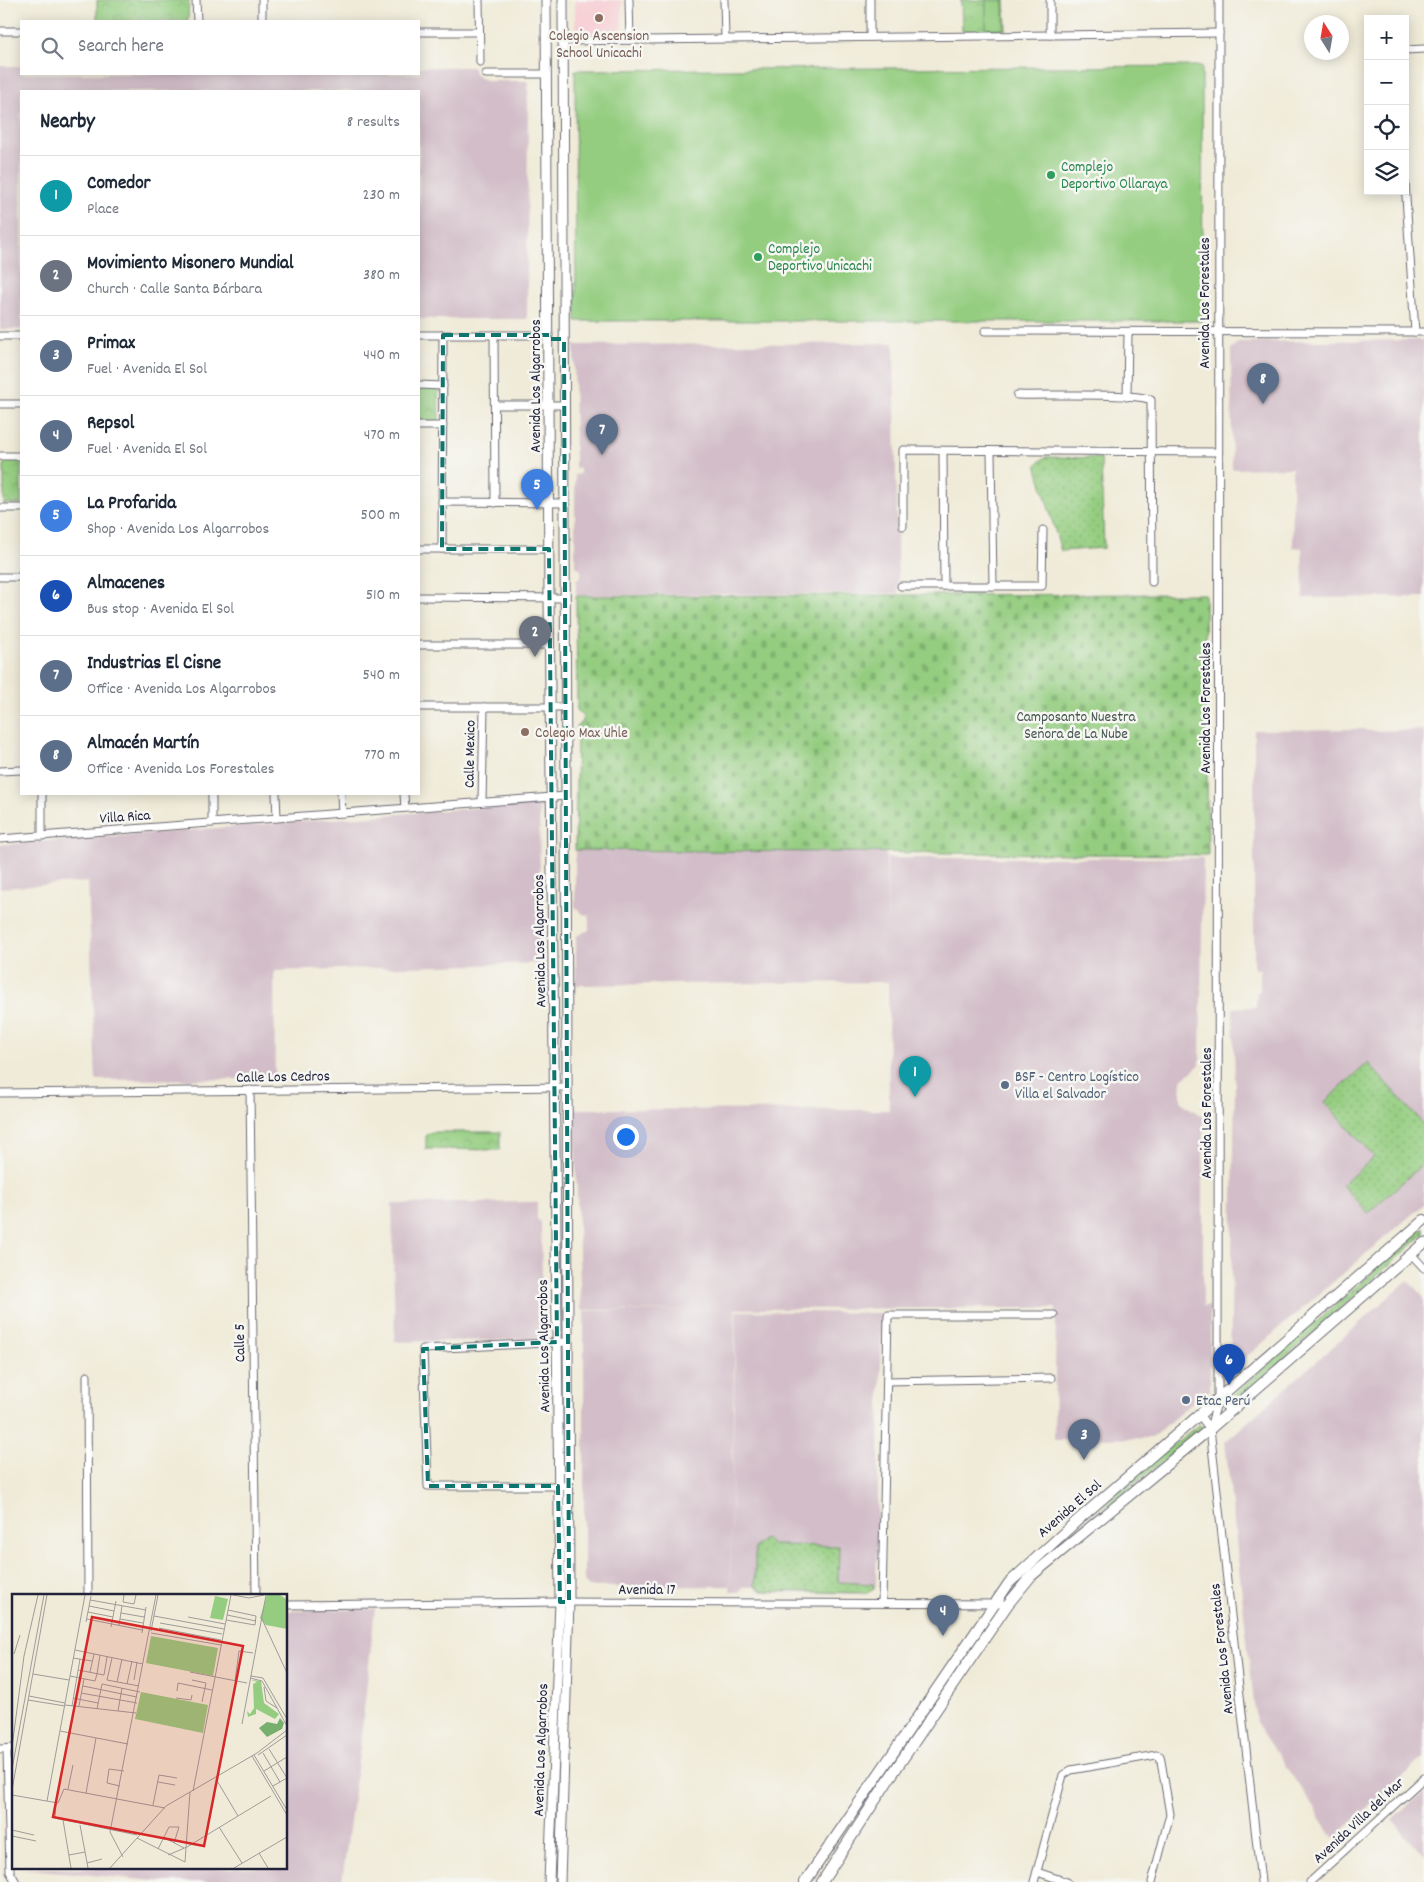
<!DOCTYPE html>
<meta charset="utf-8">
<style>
:root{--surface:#fff;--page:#f2f2f3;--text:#1f2937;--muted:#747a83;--line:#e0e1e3;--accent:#b45309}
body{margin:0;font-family:Dekko,sans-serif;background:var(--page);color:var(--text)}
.controls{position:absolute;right:15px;top:15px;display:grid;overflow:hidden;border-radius:0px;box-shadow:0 2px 12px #0003}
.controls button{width:45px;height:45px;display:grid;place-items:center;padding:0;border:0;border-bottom:1px solid var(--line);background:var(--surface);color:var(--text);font:25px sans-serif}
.compass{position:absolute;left:1304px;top:15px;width:45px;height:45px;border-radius:50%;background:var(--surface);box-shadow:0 2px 12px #0003;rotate:349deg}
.you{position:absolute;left:625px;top:1136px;width:18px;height:18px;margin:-12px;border:4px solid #fff;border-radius:50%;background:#1a73e8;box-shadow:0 0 0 8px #1a73e833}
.badge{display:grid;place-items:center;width:32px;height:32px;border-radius:50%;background:var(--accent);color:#fff;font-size:16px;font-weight:700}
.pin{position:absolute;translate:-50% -41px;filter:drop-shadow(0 1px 2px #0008)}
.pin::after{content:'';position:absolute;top:26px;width:18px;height:15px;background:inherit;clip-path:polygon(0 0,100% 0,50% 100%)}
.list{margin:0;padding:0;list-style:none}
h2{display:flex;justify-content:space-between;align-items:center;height:65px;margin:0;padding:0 20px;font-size:21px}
h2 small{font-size:16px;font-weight:400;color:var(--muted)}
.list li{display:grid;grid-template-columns:32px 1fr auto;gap:15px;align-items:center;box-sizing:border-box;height:80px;padding:0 20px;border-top:1px solid var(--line)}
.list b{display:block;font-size:19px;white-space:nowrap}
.list p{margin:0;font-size:16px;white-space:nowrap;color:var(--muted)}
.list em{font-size:16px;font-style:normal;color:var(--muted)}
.icon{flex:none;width:28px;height:28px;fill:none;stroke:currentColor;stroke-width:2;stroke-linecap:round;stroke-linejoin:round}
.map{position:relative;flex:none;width:1424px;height:1882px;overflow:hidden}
.search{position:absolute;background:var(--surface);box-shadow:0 2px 12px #0003;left:20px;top:20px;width:400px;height:55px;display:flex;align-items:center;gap:12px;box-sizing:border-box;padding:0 18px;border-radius:0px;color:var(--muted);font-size:19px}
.panel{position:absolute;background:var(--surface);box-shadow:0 2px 12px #0003;left:20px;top:90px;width:400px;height:705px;border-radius:0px}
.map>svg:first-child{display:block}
.built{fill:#f7cfd4}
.industrial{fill:#d2bdc8}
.grass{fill:url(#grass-dots);stroke:#5b785e}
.cemetery{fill:url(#cemetery-stones);stroke:#5b785e}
.park{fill:url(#park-crowns);stroke:#5b785e}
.garden{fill:#94cd80;stroke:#5b785e}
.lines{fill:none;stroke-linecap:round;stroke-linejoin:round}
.minor-casing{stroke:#6a6872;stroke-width:9}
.tertiary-casing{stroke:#6a6872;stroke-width:11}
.primary-casing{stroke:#6a6872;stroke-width:12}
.minor{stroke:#fff;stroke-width:7}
.tertiary{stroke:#fff;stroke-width:9}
.primary{stroke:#fff;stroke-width:10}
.marked{fill:none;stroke:#0f766e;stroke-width:4;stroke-dasharray:10 6;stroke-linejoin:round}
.education-dot{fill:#8d6e63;stroke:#f6f6f2;stroke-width:2}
.leisure-dot{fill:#2e9e5b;stroke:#f6f6f2;stroke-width:2}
.service-dot{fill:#5c6f8a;stroke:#f6f6f2;stroke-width:2}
.labels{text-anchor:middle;stroke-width:5;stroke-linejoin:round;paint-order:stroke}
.education-label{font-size:15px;fill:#785e54;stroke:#f6f6f2}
.leisure-label{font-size:15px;fill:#27864d;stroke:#f6f6f2;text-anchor:start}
.street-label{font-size:15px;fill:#22223b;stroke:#f6f6f2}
.park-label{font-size:15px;fill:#445550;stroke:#f6f6f2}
.service-label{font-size:15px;fill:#4e5e75;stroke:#f6f6f2;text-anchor:start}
.inset-road{fill:none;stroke:#9e9b99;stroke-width:1}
.view{fill:#d62828;fill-opacity:0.15;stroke:#d62828;stroke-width:2.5}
.inset-edge{fill:none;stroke:#22223b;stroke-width:2.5}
</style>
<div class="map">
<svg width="1424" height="1882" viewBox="0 0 1424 1882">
<defs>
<pattern id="grass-dots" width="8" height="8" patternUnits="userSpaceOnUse" patternTransform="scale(1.25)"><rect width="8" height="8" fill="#94cd80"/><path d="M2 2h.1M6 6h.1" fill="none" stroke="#7fb070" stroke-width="1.8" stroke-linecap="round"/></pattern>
<pattern id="cemetery-stones" width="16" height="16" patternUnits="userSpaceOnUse" patternTransform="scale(1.25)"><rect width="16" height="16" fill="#94cd80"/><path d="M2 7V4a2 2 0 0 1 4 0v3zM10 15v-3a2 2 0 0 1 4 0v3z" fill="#7fb070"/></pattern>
<pattern id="park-crowns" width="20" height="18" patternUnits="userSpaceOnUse" patternTransform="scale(1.25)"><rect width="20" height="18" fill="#94cd80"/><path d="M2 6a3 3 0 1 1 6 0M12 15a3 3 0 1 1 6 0" fill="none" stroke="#7fb070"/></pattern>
</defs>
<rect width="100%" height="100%" fill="#f6f6f2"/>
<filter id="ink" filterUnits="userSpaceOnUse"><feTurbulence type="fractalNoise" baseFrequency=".02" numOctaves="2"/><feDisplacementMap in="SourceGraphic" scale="10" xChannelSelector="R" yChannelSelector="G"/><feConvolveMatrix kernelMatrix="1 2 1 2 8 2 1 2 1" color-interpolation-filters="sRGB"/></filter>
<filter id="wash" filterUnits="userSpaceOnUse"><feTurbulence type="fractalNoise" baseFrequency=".0096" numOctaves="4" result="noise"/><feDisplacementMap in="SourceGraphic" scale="20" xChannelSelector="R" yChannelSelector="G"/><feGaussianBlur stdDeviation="1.12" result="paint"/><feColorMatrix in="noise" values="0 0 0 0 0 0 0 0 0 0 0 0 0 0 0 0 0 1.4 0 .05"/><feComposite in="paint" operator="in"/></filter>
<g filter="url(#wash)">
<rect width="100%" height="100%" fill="#f0ebd8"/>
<rect class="built" x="575" y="0" width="47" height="36"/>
<g class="industrial">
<path d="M0,66h21v8h398v-7h53l4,8 11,6h41l-1,238h-108v-228h-398v238h-21z"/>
<path d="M1424,340v257l-121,1 -1,-50 -9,-1 -1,-79 -60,1 -1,-120 7,-7z"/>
<path d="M894,343l4,250 -322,2v-14l5,-5v-6l-6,-5v-90l5,-1v-6h-5l-1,-123z"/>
<path d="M1365,729l1,2 58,-1v474l-194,167 5,-288 -2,-75 23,-1 1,-14 3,-2v-22h-6v-239z"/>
<path d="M539,803l2,160 -267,8 1,108 -179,1 -8,-198 -88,6v-43z"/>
<path d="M575,850l311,2 2,88 -1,-82h316l-3,207 -19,15v22l22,15v189h7v85l-11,5 -47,42 -98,2 2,-132 -321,1 -5,277 -141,1 -5,-5v-271l137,-1h-140l-7,-201 315,1 -1,-128 -312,3v-49l13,-6v-15l-6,-1 -8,-7z"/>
<path d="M537,1202v17l4,3 2,117 -148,3 -3,-138z"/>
<path d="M1408,1280l16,18v459l-90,81 -78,-116 -31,-280z"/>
<path d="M736,1311l146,2 -6,274 -8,7 -107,-2 -6,-5h-11l-4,5h-10z"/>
<path d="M375,1609l-15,138 -18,135h-175l-149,-14h268v-257z"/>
<path d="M1424,1792v64l-32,-36z"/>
</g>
<g class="grass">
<path d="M1045,457l56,1 3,90 -43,3 -24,-83v-4z"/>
<path d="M1368,1063l56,62v38l-56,50 -26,-28 32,-28 -49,-55z"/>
<path d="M1424,1227v7l-189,168 -5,-1 2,-5z"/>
<path d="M1199,1424l4,3 -2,3 -177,144 121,-106z"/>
<path d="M764,1538l8,7 67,1 -1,36 35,2 1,4 -7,5 -105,-2 -7,-5v-38z"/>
</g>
<path class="cemetery" d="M1205,594l3,261 -633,-5 2,-124 6,-4v-6l-6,-5 -1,-115z"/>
<g class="park">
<path d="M97,0h92l-1,21h-91z"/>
<path d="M961,0h44l1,30 -44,1z"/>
<path d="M419,388l19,1 1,33h-20z"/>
<rect x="4" y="461" width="17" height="43"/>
<path d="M432,1132h68v18l-74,-1v-14z"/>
</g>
<g class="garden">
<rect x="986" y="0" width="18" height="29"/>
<path d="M1202,66l1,255h-627l-1,-251z"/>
</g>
</g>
<g filter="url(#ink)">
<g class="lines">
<defs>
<g id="minor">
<path d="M196,0l1,21"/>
<path d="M262,0v21"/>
<path d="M479,0l1,62"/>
<path d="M629,0l1,40"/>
<path d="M724,0l1,39"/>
<path d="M870,0v37"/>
<path d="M1050,0v35"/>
<path d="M1219,0l-1,1399 12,12"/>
<path d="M0,31h21"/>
<path d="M419,32h60"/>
<path d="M563,41l656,-8"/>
<path d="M1405,50l19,-1"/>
<path d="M486,74h61"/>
<path d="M1405,182l10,150"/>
<path d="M985,331l439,1"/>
<path d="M419,335h130"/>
<path d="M494,335l1,168"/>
<path d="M0,336h21"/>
<path d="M419,385l24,1"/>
<path d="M1017,395c23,1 120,-3 134,5l1,182"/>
<path d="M1127,397l1,-65"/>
<path d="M0,404h21"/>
<path d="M495,405h70"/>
<path d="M419,426h24"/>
<path d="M943,451l1,135"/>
<path d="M991,451l2,135"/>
<path d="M0,456h21"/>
<path d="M442,502l123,1"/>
<path d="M0,508h21"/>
<path d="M903,526v-76l315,2"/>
<path d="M419,549h130"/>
<path d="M442,549l1,-214"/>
<path d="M0,577h21"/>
<path d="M901,586h141l1,-56"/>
<path d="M419,597l146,1"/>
<path d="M419,645h131"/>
<path d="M419,707h147"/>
<path d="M0,771l21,-1"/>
<path d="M42,794v42"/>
<path d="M212,794v29"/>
<path d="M276,794l1,24"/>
<path d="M341,794l1,19"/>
<path d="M404,794l1,14"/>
<path d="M482,802l2,-95"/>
<path d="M0,839l566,-43"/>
<path d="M250,1090l6,506"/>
<path d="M0,1093l567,-6"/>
<path d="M1411,1254l13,14"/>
<path d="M568,1342l-145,7 5,137h141"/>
<path d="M87,1376l1,220"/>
<path d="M887,1381l164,-3"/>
<path d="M1200,1416l10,13 51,453"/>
<path d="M1210,1428l8,-29"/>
<path d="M882,1603l6,-288h166"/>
<path d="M286,1605l274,-3 448,2"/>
<path d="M0,1749l14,-1"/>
<path d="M7,1749l3,123 6,10"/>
<path d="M1037,1872l30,10"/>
<path d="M1034,1882l29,-107 8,-5 85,-15 4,1 1,5 9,53 -18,68"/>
<path d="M1310,1882l114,-104"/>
</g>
<g id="tertiary">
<path d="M546,0l3,598 11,1004 -11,280"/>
<path d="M560,1882l9,-280 -6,-1602"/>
</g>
<g id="primary">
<path d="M805,1882l204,-299 70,-64 345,-299"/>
<path d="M822,1882l67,-103 119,-175 23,-28 179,-147 214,-186"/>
</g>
</defs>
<use href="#minor" class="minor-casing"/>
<use href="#tertiary" class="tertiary-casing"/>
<use href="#primary" class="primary-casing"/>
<use href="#minor" class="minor"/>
<use href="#tertiary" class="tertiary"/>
<use href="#primary" class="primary"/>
</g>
</g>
<path class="marked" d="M443,335h106v4h15l5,1263h-9l-2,-116h-130l-5,-137 134,-7 -8,-793h-107z"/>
<g class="education-dot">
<circle cx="599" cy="18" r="5"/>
<circle cx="525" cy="732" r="5"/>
</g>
<g class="leisure-dot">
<circle cx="1051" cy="175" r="5"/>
<circle cx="758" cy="257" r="5"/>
</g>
<g class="service-dot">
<circle cx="1005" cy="1085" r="5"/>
<circle cx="1186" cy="1400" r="5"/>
</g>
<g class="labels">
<g class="education-label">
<text x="599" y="40">Colegio Ascension<tspan x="599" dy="17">School Unicachi</tspan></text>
<text x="535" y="737" text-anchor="start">Colegio Max Uhle</text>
</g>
<g class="leisure-label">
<text x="1061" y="171">Complejo<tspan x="1061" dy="17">Deportivo Ollaraya</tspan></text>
<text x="768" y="253">Complejo<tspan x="768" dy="17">Deportivo Unicachi</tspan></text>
</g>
<g class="street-label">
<text transform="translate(1204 303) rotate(-90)" y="5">Avenida Los Forestales</text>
<text transform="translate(535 386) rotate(-90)" y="5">Avenida Los Algarrobos</text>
<text transform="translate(1205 708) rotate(-90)" y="5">Avenida Los Forestales</text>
<text transform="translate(469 754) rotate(-89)" y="5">Calle Mexico</text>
<text transform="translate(125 816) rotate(-4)" y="5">Villa Rica</text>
<text transform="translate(539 941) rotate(-91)" y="5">Avenida Los Algarrobos</text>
<text transform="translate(283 1076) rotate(-1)" y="5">Calle Los Cedros</text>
<text transform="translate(1206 1113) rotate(-90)" y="5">Avenida Los Forestales</text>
<text transform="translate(239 1343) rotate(-91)" y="5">Calle 5</text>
<text transform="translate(543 1346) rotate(-91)" y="5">Avenida Los Algarrobos</text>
<text transform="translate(1069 1508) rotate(-41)" y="5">Avenida El Sol</text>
<text x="647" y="1594">Avenida 17</text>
<text transform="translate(1221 1649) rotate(-96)" y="5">Avenida Los Forestales</text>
<text transform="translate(540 1750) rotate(-88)" y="5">Avenida Los Algarrobos</text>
<text transform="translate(1358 1820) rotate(-43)" y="5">Avenida Villa del Mar</text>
</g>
<g class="park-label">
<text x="1076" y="721">Camposanto Nuestra<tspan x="1076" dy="17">Señora de La Nube</tspan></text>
</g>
<g class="service-label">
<text x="1015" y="1081">BSF - Centro Logístico<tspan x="1015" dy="17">Villa el Salvador</tspan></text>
<text x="1196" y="1405">Etac Perú</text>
</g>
</g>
<g transform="translate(12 1594)">
<rect width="275" height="275" fill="#f0ebd8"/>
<path d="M239,86l10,1 3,22 15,11 -4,5 -19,-10v5l-8,3 -1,-6 3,3 4,-6 -1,-24 4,-2z" fill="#94cd80"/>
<path d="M268,124l4,5 -2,6 -15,8 -8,-9 8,-6 10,2z" fill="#77b06e"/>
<path d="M129,98l67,13 -5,28 -68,-14z" fill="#94cd80"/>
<path d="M255,1h13l6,4 1,30 -21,-4 -6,-7zM203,2l13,3 -5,21 -13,-2zM139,42l67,12 -5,28 -67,-13z" fill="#94cd80"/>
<path class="inset-road" d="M112,1l-1,7 11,2 2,-9M221,1l16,3 15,-3M78,6l56,10M77,12l25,5M76,18l25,5M109,19l23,4M215,21l29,6M142,22l70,13M176,23l37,7M249,23l26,56M75,25l55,11M108,25l23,4M214,26l29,5 1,-9 -28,-6M74,28l5,-26M148,29l62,11M107,31l3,-19M99,33l5,-26M147,34l62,12M139,37l7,-36M130,39l4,-26M139,39l70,12M63,56l68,14M2,60l6,-19M61,64l19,3M100,64l-5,22 32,6M66,76l26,5 3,-18M78,78l4,-18M178,78l57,11M21,80l36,6M85,80l3,-19M58,82l25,5 2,-7M239,82l12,2 24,41M238,84l12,3 25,45M122,86l3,-18M180,86l14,3 -4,19M223,87l4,-30 14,2M105,88l5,-23M115,90l5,-23M71,92l54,11M252,93l2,14 11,7M165,97l1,-8 34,7M69,99l56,10M17,102l36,7M61,104l25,5M164,104l15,2 1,-5M16,106l37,6M53,111l71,8M60,112l8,-47M67,112l5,-27M85,115l5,-25 38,8M106,117l4,-23M230,130l24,-129M48,137l68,13M0,153l12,-91 14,-61M257,155l18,29M251,159l17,29M242,161l33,55M246,161l29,-20M240,162l35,59M0,175l32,-174M252,177l23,-14M204,185l22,37M146,188l17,3M108,192l-13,-3 2,-14 15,2M261,192l14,-8M56,195l5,-24M0,196l35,-195M181,197l38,-196M74,199l10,-55M0,201l46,8 6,-14 101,19M35,207l38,-206M44,209l-1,15 82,17M141,211l6,-30 18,3M51,226l8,48M68,231l8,43M207,233l23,36M0,236l22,5M0,242l24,5M151,243l21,11M125,244l48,24 5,-70M146,255l11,-22h10l-5,16M247,259l9,15M57,261l16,-3M156,261l19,-8 84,-51M111,263l-13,-25 46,-237M75,269l15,-4M98,274l56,-62 91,-53 30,-23M222,274l53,-31"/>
<path class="view" d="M80,23l151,29 -39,200 -151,-29z"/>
<rect width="275" height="275" class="inset-edge"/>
</g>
</svg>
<div class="controls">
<button>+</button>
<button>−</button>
<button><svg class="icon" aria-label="locate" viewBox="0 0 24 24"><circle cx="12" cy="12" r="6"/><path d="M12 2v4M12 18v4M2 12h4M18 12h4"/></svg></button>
<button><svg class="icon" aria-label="layers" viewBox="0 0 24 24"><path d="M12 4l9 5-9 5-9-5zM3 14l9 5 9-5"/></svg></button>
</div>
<svg class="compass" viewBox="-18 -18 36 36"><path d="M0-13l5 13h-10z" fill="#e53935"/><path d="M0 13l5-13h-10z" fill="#747a83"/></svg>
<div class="you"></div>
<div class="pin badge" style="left:915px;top:1097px;background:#0f9aa8">1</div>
<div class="pin badge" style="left:535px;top:657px;background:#6b7280">2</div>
<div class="pin badge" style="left:1084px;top:1460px;background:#5c6f8a">3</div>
<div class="pin badge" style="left:943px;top:1636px;background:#5c6f8a">4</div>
<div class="pin badge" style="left:537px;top:510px;background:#3f7fe0">5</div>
<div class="pin badge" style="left:1229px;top:1385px;background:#1a4fb4">6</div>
<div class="pin badge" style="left:602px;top:455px;background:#5c6f8a">7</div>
<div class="pin badge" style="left:1263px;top:404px;background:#5c6f8a">8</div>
<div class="search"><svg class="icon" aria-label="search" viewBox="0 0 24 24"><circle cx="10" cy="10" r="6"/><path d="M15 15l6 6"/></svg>Search here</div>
<section class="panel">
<h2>Nearby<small>8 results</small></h2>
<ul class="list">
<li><span class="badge" style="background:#0f9aa8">1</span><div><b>Comedor</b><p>Place</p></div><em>230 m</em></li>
<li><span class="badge" style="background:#6b7280">2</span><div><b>Movimiento Misonero Mundial</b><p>Church · Calle Santa Bárbara</p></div><em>380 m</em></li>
<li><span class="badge" style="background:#5c6f8a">3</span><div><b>Primax</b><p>Fuel · Avenida El Sol</p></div><em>440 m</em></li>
<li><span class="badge" style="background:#5c6f8a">4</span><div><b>Repsol</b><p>Fuel · Avenida El Sol</p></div><em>470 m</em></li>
<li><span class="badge" style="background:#3f7fe0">5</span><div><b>La Profarida</b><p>Shop · Avenida Los Algarrobos</p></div><em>500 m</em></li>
<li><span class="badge" style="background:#1a4fb4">6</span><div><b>Almacenes</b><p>Bus stop · Avenida El Sol</p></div><em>510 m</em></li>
<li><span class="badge" style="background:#5c6f8a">7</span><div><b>Industrias El Cisne</b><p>Office · Avenida Los Algarrobos</p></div><em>540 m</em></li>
<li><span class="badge" style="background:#5c6f8a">8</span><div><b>Almacén Martín</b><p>Office · Avenida Los Forestales</p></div><em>770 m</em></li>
</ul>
</section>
</div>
